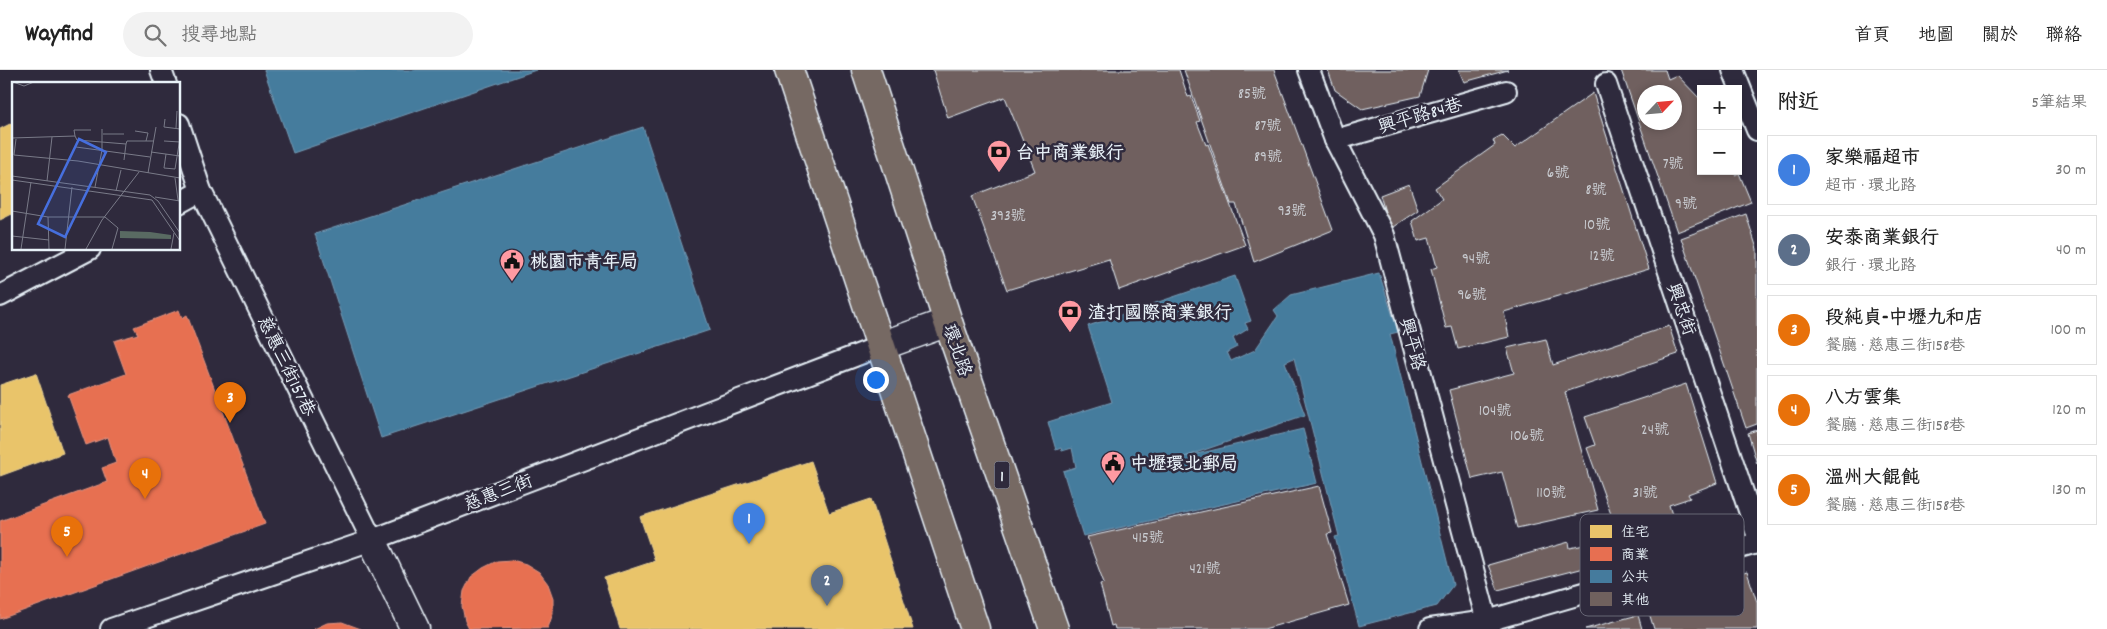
<!DOCTYPE html>
<html lang="zh-TW">
<meta charset="utf-8">
<style>
:root{--surface:#fff;--page:#f2f2f2;--text:#222;--muted:#767676;--line:#e0e0e0;--accent:#85585c}
body{margin:0;font-family:Dekko,"LXGW WenKai TC",sans-serif;background:var(--page);color:var(--text)}
.controls{position:absolute;right:15px;top:15px;display:grid;overflow:hidden;border-radius:0px;box-shadow:0 2px 8px #0003}
.controls button{width:45px;height:45px;display:grid;place-items:center;padding:0;border:0;border-bottom:1px solid var(--line);background:var(--surface);color:var(--text);font:25px sans-serif}
.compass{position:absolute;left:1637px;top:15px;width:45px;height:45px;border-radius:50%;background:var(--surface);box-shadow:0 2px 8px #0003;rotate:64deg}
.you{position:absolute;left:875px;top:309px;width:18px;height:18px;margin:-12px;border:4px solid #fff;border-radius:50%;background:#1a73e8;box-shadow:0 0 0 8px #1a73e833}
.badge{display:grid;place-items:center;width:32px;height:32px;border-radius:50%;background:var(--accent);color:#fff;font-size:16px;font-weight:700}
.pin{position:absolute;translate:-50% -41px;filter:drop-shadow(0 1px 2px #0008)}
.pin::after{content:'';position:absolute;top:26px;width:18px;height:15px;background:inherit;clip-path:polygon(0 0,100% 0,50% 100%)}
.list{margin:0;padding:0;list-style:none}
h2{display:flex;justify-content:space-between;align-items:center;height:65px;margin:0;padding:0 20px;font-size:21px}
h2 small{font-size:16px;font-weight:400;color:var(--muted)}
.list li{display:grid;grid-template-columns:32px 1fr auto;gap:15px;align-items:center;box-sizing:border-box;height:70px;margin:0 10px 10px;padding:0 10px;border:1px solid var(--line);border-radius:0px}
.list b{display:block;font-size:19px;white-space:nowrap}
.list p{margin:0;font-size:16px;white-space:nowrap;color:var(--muted)}
.list em{font-size:16px;font-style:normal;color:var(--muted)}
.icon{flex:none;width:28px;height:28px;fill:none;stroke:currentColor;stroke-width:2;stroke-linecap:round;stroke-linejoin:round}
.map{position:relative;flex:none;width:1757px;height:559px;overflow:hidden}
header{display:flex;align-items:center;gap:30px;box-sizing:border-box;height:70px;padding:0 25px;background:var(--surface);border-bottom:1px solid var(--line)}
header strong{font-size:24px}
nav{display:flex;gap:28px;margin-inline-start:auto;font-size:18px}
.search{width:350px;height:45px;background:var(--page);display:flex;align-items:center;gap:12px;box-sizing:border-box;padding:0 18px;border-radius:28px;color:var(--muted);font-size:19px}
main{display:flex}
aside{flex:1;background:var(--surface)}
.map>svg:first-child{display:block}
.homes{fill:#e9c46a;stroke:#e9d295}
.shops{fill:#e76f51;stroke:#e79683}
.public{fill:#457b9d;stroke:#769eb8}
.building{fill:#70615e;stroke:#e8f1f8;fill-rule:evenodd}
.lines{fill:none;stroke-linecap:round;stroke-linejoin:round}
.service-casing{stroke:#e8f1f8;stroke-width:24}
.minor-casing{stroke:#e8f1f8;stroke-width:31}
.primary-casing{stroke:#e8f1f8;stroke-width:31}
.service{stroke:#2f2a3d;stroke-width:20}
.minor{stroke:#2f2a3d;stroke-width:28}
.primary{stroke:#766964;stroke-width:28}
.labels{text-anchor:middle;stroke-width:5;stroke-linejoin:round;paint-order:stroke}
.number-label{font-size:15px;fill:#cacdd2}
.shield{fill:#2f2a3d;stroke:#b0b5c0;stroke-width:1}
.shield-label{font-size:16px;font-weight:bold;fill:#e8f1f8}
.street-label{font-size:18px;fill:#e8f1f8;stroke:#2f2a3d}
.poi-label{font-size:18px;font-weight:bold;fill:#e8f1f8;stroke:#2f2a3d;text-anchor:start}
.inset-road{fill:none;stroke:#797a88;stroke-width:1}
.view{fill:#466fde;fill-opacity:0.15;stroke:#466fde;stroke-width:2.5}
.inset-edge{fill:none;stroke:#e8f1f8;stroke-width:2.5}
.key{fill:#2f2a3d;stroke:#666675;stroke-width:1}
.key-label{font-size:14px;fill:#e8f1f8}
</style>
<header>
<strong>Wayfind</strong>
<div class="search"><svg class="icon" aria-label="search" viewBox="0 0 24 24"><circle cx="10" cy="10" r="6"/><path d="M15 15l6 6"/></svg>搜尋地點</div>
<nav><a>首頁</a><a>地圖</a><a>關於</a><a>聯絡</a></nav>
</header>
<main>
<div class="map">
<svg width="1757" height="559" viewBox="0 0 1757 559">
<rect width="100%" height="100%" fill="#2f2a3d"/>
<filter id="ink" filterUnits="userSpaceOnUse"><feTurbulence type="fractalNoise" baseFrequency=".02" numOctaves="2"/><feDisplacementMap in="SourceGraphic" scale="10" xChannelSelector="R" yChannelSelector="G"/><feConvolveMatrix kernelMatrix="1 2 1 2 8 2 1 2 1" color-interpolation-filters="sRGB"/></filter>
<g filter="url(#ink)">
<g class="homes">
<path d="M14,52v91l-14,7v-91z"/>
<path d="M36,303l27,80 -63,23v-91z"/>
<path d="M811,391l18,52 42,-14 42,130h-293l-16,-51 51,-17 -15,-44z"/>
</g>
<g class="shops">
<path d="M179,240l3,8 5,-3 78,209 -265,95v-98l107,-39 -5,-14 14,-5 -8,-26 -22,8 -18,-50 58,-21 -12,-33 24,-7 -4,-7z"/>
<path d="M512,490l14,4 13,8 9,12 5,14v15l-5,15 -79,1 -4,-8 -3,-15 2,-15 7,-14 12,-9 14,-7z"/>
<path d="M342,552l19,7h-47l13,-6z"/>
</g>
<g class="public">
<path d="M264,0h272l-243,83z"/>
<path d="M643,57l67,203 -329,108 -66,-204z"/>
<path d="M1379,203l19,59 -8,2 63,251 -16,21 -78,20 -24,-89 4,-1 -45,-178 -9,4 20,53 -121,42 119,-28 14,54 -234,53 -20,-65 13,-4 -4,-19 -10,3 -1,-3 -5,2 -8,-28 64,-20 -24,-76 147,-50 16,45 -6,2 3,6 -15,9 4,9 -10,5 4,9 24,-11 23,-34 -4,-6 17,-15z"/>
</g>
<g class="building">
<path d="M933,0h246l9,27 3,-1 9,25 -3,1 9,23 2,-1 37,101 -126,45 -10,-31 -102,31 -35,-94 63,-25 -30,-74 -57,21z"/>
<path d="M1184,0h90l59,160 -79,32 -18,-58h-5z"/>
<path d="M1328,0h100l-8,26 -58,13 -27,-19z"/>
<path d="M1459,0h49l-44,12z"/>
<path d="M1621,0h44l3,9 9,-4 24,25v71h32l2,4 4,-2 12,29 -74,30zM1644,22h30v30h-30z"/>
<path d="M1593,23l56,176 -145,43 5,25 -51,12 -6,-22 -6,1 -15,-59 6,-2 -8,-29 -11,3 -6,-20 30,-22 -7,-11 60,-43 -2,-5 9,-5 13,13z"/>
<path d="M1409,114l9,26 -28,19 -10,-34z"/>
<path d="M1746,144l11,35v175l-11,4 -65,-190z"/>
<path d="M1669,256l9,28 -113,38 33,118 -81,18 -15,-56 -30,7 -23,-89 65,-17 -7,-25 39,-9 7,26z"/>
<path d="M1686,314l31,99 -29,11 2,4 -21,7 10,33 -46,13 -10,-26 -7,3 -29,-80 8,-3 -10,-28z"/>
<path d="M1757,360v34l-9,-31z"/>
<path d="M1319,416l13,47 -5,1 22,71 -85,24h-149l-1,-4 -3,1 -11,-42 4,-1 -17,-46z"/>
<path d="M1613,461l9,27 -124,32 -10,-25 81,-23 1,6 19,-4 -2,-5z"/>
<path d="M1747,502l10,30v27h-103l-8,-26z"/>
<path d="M1638,545l4,14h-57z"/>
</g>
<g class="lines">
<defs>
<g id="service">
<path d="M161,0l5,14"/>
<path d="M1309,0l26,70 49,95 105,394"/>
<path d="M1733,0l24,60"/>
<path d="M1606,14l151,450"/>
<path d="M179,54l22,67 171,349"/>
<path d="M1335,70l171,-49"/>
<path d="M179,133l22,-12"/>
<path d="M0,226l90,-47"/>
<path d="M111,559l261,-89 509,-194"/>
<path d="M1430,559l57,-8 270,-78"/>
</g>
<g id="minor">
<path d="M881,276l67,-24"/>
<path d="M372,470l43,89"/>
</g>
<g id="primary">
<path d="M789,0l186,559"/>
<path d="M866,0l82,252 106,307"/>
</g>
</defs>
<use href="#service" class="service-casing"/>
<use href="#minor" class="minor-casing"/>
<use href="#primary" class="primary-casing"/>
<use href="#service" class="service"/>
<use href="#minor" class="minor"/>
<use href="#primary" class="primary"/>
</g>
</g>
<defs>
<symbol id="bank-pin" viewBox="-11 -11 22 30"><path d="M0 17L-7.5 6A9.5 9.5 0 1 1 7.5 6Z" fill="#ff9aa2" stroke="#2f2a3d"/><path d="M-6-4H6V4H-6ZM0-2.3a2.3 2.3 0 1 0 0 4.6a2.3 2.3 0 1 0 0-4.6Z" fill="#111"/></symbol>
<symbol id="civic-pin" viewBox="-11 -11 22 30"><path d="M0 17L-7.5 6A9.5 9.5 0 1 1 7.5 6Z" fill="#ff9aa2" stroke="#2f2a3d"/><path d="M-.6-6.5H3V-4.5H.6V-3L4-1V1h2V6H-6V1h2V-1L-.6-3ZM-1.2 2.5V6h2.4V2.5Z" fill="#111"/></symbol>
</defs>
<g fill-rule="evenodd">
<use href="#bank-pin" x="985" y="68" width="28" height="38"/>
<use href="#civic-pin" x="498" y="177" width="28" height="38"/>
<use href="#bank-pin" x="1056" y="228" width="28" height="38"/>
<use href="#civic-pin" x="1099" y="379" width="28" height="38"/>
</g>
<g class="labels">
<g class="number-label">
<text x="1252" y="28">85號</text>
<text x="1268" y="60">87號</text>
<text x="1268" y="91">89號</text>
<text x="1673" y="98">7號</text>
<text x="1558" y="107">6號</text>
<text x="1596" y="124">8號</text>
<text x="1686" y="138">9號</text>
<text x="1292" y="145">93號</text>
<text x="1008" y="150">393號</text>
<text x="1597" y="159">10號</text>
<text x="1602" y="190">12號</text>
<text x="1476" y="193">94號</text>
<text x="1472" y="229">96號</text>
<text x="1495" y="345">104號</text>
<text x="1655" y="364">24號</text>
<text x="1527" y="370">106號</text>
<text x="1551" y="427">110號</text>
<text x="1645" y="427">31號</text>
<text x="1148" y="472">415號</text>
<text x="1205" y="503">421號</text>
</g>
<rect class="shield" x="994.5" y="391.5" width="15" height="27" rx="4"/>
<g class="shield-label">
<text x="1002" y="411">1</text>
</g>
<g class="street-label">
<text transform="translate(1420 45) rotate(-16)" y="6">興平路84巷</text>
<text transform="translate(1682 239) rotate(71)" y="6">興忠街</text>
<text transform="translate(1413 274) rotate(75)" y="6">興平路</text>
<text transform="translate(958 280) rotate(71)" y="6">環北路</text>
<text transform="translate(287 296) rotate(64)" y="6">慈惠三街157巷</text>
<text transform="translate(498 422) rotate(-21)" y="6">慈惠三街</text>
</g>
<g class="poi-label">
<text x="1016" y="88">台中商業銀行</text>
<text x="530" y="197">桃園市青年局</text>
<text x="1088" y="248">渣打國際商業銀行</text>
<text x="1130" y="399">中壢環北郵局</text>
</g>
</g>
<g transform="translate(12 12)">
<rect width="168" height="168" fill="#2f2a3d"/>
<path d="M108,149l30,1 21,3v4l-51,-1z" fill="#596a62"/>
<path class="inset-road" d="M1,0l11,4 10,-4M153,37l-1,8 16,2M164,46l1,-17M123,49l13,2 -2,8M91,52h21M63,54l2,4 49,4 1,-3h27M63,54l-1,-6h17M0,56l63,-2M4,57l-2,16 64,6 102,17M152,59l16,1M64,65l74,10M139,70l29,4M154,72l-2,14 11,1 5,-31M112,78l2,-16M136,91l8,-46M0,94l138,19 8,6 22,32M163,96l3,22M0,98l140,20 28,41M35,99l5,-44M83,105l7,-37v-21M104,109l5,-21M143,115l25,4M0,129l36,6h57l13,11 -6,21M36,135l1,32M0,154l37,4M9,167l10,-67M53,167l7,-62M74,167l16,-29 37,-48M159,167l3,-16"/>
<path class="view" d="M67,57l27,13 -41,85 -27,-13z"/>
<rect width="168" height="168" class="inset-edge"/>
</g>
<rect x="1580" y="444" width="164" height="102" rx="8" class="key"/>
<rect x="1590" y="455" width="22" height="13" fill="#e9c46a"/>
<rect x="1590" y="477" width="22" height="14" fill="#e76f51"/>
<rect x="1590" y="500" width="22" height="13" fill="#457b9d"/>
<rect x="1590" y="522" width="22" height="14" fill="#70615e"/>
<g class="key-label">
<text x="1621" y="466">住宅</text>
<text x="1621" y="489">商業</text>
<text x="1621" y="511">公共</text>
<text x="1621" y="534">其他</text>
</g>
</svg>
<div class="controls">
<button>+</button>
<button>−</button>
</div>
<svg class="compass" viewBox="-18 -18 36 36"><path d="M0-13l5 13h-10z" fill="#e53935"/><path d="M0 13l5-13h-10z" fill="#767676"/></svg>
<div class="you"></div>
<div class="pin badge" style="left:749px;top:474px;background:#3f7fe0">1</div>
<div class="pin badge" style="left:827px;top:536px;background:#5c6f8a">2</div>
<div class="pin badge" style="left:230px;top:353px;background:#e8710a">3</div>
<div class="pin badge" style="left:145px;top:429px;background:#e8710a">4</div>
<div class="pin badge" style="left:67px;top:487px;background:#e8710a">5</div>
</div>
<aside>
<h2>附近<small>5筆結果</small></h2>
<ul class="list">
<li><span class="badge" style="background:#3f7fe0">1</span><div><b>家樂福超市</b><p>超市 · 環北路</p></div><em>30 m</em></li>
<li><span class="badge" style="background:#5c6f8a">2</span><div><b>安泰商業銀行</b><p>銀行 · 環北路</p></div><em>40 m</em></li>
<li><span class="badge" style="background:#e8710a">3</span><div><b>段純貞-中壢九和店</b><p>餐廳 · 慈惠三街158巷</p></div><em>100 m</em></li>
<li><span class="badge" style="background:#e8710a">4</span><div><b>八方雲集</b><p>餐廳 · 慈惠三街158巷</p></div><em>120 m</em></li>
<li><span class="badge" style="background:#e8710a">5</span><div><b>溫州大餛飩</b><p>餐廳 · 慈惠三街158巷</p></div><em>130 m</em></li>
</ul>
</aside>
</main>
